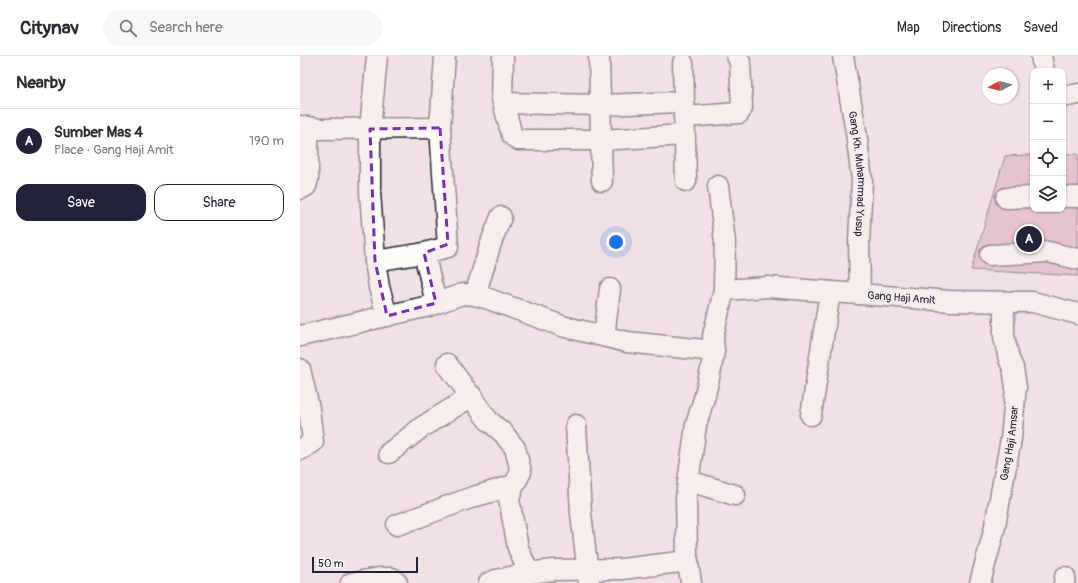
<!DOCTYPE html>
<meta charset="utf-8">
<style>
:root{--surface:#fff;--page:#f7f7f7;--text:#2b2b33;--muted:#7c7c81;--line:#e1e1e2;--accent:#22223b}
body{margin:0;font-family:Pangolin,sans-serif;background:var(--page);color:var(--text)}
.controls{position:absolute;right:12px;top:12px;display:grid;overflow:hidden;border-radius:8px;box-shadow:0 1px 3px #0004}
.controls button{width:36px;height:36px;display:grid;place-items:center;padding:0;border:0;border-bottom:1px solid var(--line);background:var(--surface);color:var(--text);font:20px sans-serif}
.compass{position:absolute;left:682px;top:12px;width:36px;height:36px;border-radius:50%;background:var(--surface);box-shadow:0 1px 3px #0004;rotate:263deg}
.scale{position:absolute;left:12px;bottom:10px;width:106px;box-sizing:border-box;padding-left:4px;border:2px solid #22223b;border-top:0;font-size:11px;line-height:14px;white-space:nowrap;color:#22223b;-webkit-text-stroke:3px #fdfcf7;paint-order:stroke}
.you{position:absolute;left:316px;top:186px;width:14px;height:14px;margin:-10px;border:3px solid #fff;border-radius:50%;background:#1a73e8;box-shadow:0 0 0 6px #1a73e833}
.badge{display:grid;place-items:center;width:26px;height:26px;border-radius:50%;background:var(--accent);color:#fff;font-size:13px;font-weight:700}
.pin{position:absolute;translate:-50% -50%;border:2px solid #fff;box-shadow:0 1px 4px #0006}
.list{margin:0;padding:0;list-style:none}
h2{display:flex;justify-content:space-between;align-items:center;height:52px;margin:0;padding:0 16px;font-size:17px}
h2 small{font-size:13px;font-weight:400;color:var(--muted)}
.list li{display:grid;grid-template-columns:26px 1fr auto;gap:12px;align-items:center;box-sizing:border-box;height:64px;padding:0 16px;border-top:1px solid var(--line)}
.list b{display:block;font-size:15px;white-space:nowrap}
.list p{margin:0;font-size:13px;white-space:nowrap;color:var(--muted)}
.list em{font-size:13px;font-style:normal;color:var(--muted)}
.actions{display:flex;gap:8px;padding:12px 16px}
.actions a{flex:1;padding:9px 0;border:1px solid var(--accent);border-radius:12px;text-align:center;font-size:14px;color:var(--accent)}
.actions .main{background:var(--accent);color:#fff}
.icon{flex:none;width:22px;height:22px;fill:none;stroke:currentColor;stroke-width:2;stroke-linecap:round;stroke-linejoin:round}
.map{position:relative;flex:none;width:778px;height:527px;overflow:hidden}
header{display:flex;align-items:center;gap:24px;box-sizing:border-box;height:56px;padding:0 20px;background:var(--surface);border-bottom:1px solid var(--line)}
header strong{font-size:19px}
nav{display:flex;gap:22px;margin-inline-start:auto;font-size:14px}
.search{width:280px;height:36px;background:var(--page);display:flex;align-items:center;gap:10px;box-sizing:border-box;padding:0 14px;border-radius:22px;color:var(--muted);font-size:15px}
main{display:flex}
aside{flex:1;background:var(--surface)}
.map>svg:first-child{display:block}
.building{fill:#d7a1b7;stroke:#22223b}
.lines{fill:none;stroke-linecap:round;stroke-linejoin:round}
.minor-casing{stroke:#22223b;stroke-width:23}
.minor{stroke:#fdfcf7;stroke-width:20}
.marked{fill:none;stroke:#7b2cbf;stroke-width:3;stroke-dasharray:8 5;stroke-linejoin:round}
.labels{text-anchor:middle;stroke-width:4;stroke-linejoin:round;paint-order:stroke}
.street-label{font-size:11px;fill:#22223b;stroke:#fdfcf7}
</style>
<header>
<strong>Citynav</strong>
<div class="search"><svg class="icon" aria-label="search" viewBox="0 0 24 24"><circle cx="10" cy="10" r="6"/><path d="M15 15l6 6"/></svg>Search here</div>
<nav><a>Map</a><a>Directions</a><a>Saved</a></nav>
</header>
<main>
<aside>
<h2>Nearby<small></small></h2>
<ul class="list">
<li><span class="badge">A</span><div><b>Sumber Mas 4</b><p>Place · Gang Haji Amit</p></div><em>190 m</em></li>
</ul>
<div class="actions"><a class="main">Save</a><a>Share</a></div>
</aside>
<div class="map">
<svg width="778" height="527" viewBox="0 0 778 527">
<rect width="100%" height="100%" fill="#f2e1e4"/>
<filter id="ink" filterUnits="userSpaceOnUse"><feTurbulence type="fractalNoise" baseFrequency=".025" numOctaves="2"/><feDisplacementMap in="SourceGraphic" scale="8" xChannelSelector="R" yChannelSelector="G"/><feConvolveMatrix kernelMatrix="1 2 1 2 8 2 1 2 1" color-interpolation-filters="sRGB"/></filter>
<g filter="url(#ink)">
<path class="building" d="M763,98h15v122l-107,-6 34,-114 28,-1v54h30z"/>
<g class="lines">
<defs>
<g id="minor">
<path d="M77,0l-7,73v63l5,69 4,26 8,29"/>
<path d="M203,0l-1,43 10,36 6,5h83l83,-5"/>
<path d="M299,0l3,125"/>
<path id="s1" d="M543,0l13,76 6,48 -3,62 1,52"/>
<path d="M741,0l3,15"/>
<path d="M383,7l3,118"/>
<path d="M763,41l15,-3"/>
<path d="M204,47l96,2 83,-3"/>
<path d="M384,61l55,-4 3,-5 -2,-46 -3,-6"/>
<path d="M0,70l20,3 120,-1"/>
<path d="M0,133l6,-3 2,-7v-52"/>
<path d="M763,141h15"/>
<path d="M706,142l27,-1"/>
<path d="M124,197l12,50"/>
<path d="M690,199l58,-3 30,7"/>
<path d="M75,205l49,-8 24,-6 -8,-119 5,-72"/>
<path id="s2" d="M424,234l44,-3 182,14 83,1 45,12"/>
<path d="M175,239l17,-55 9,-23"/>
<path d="M0,280l129,-30 33,-12 13,1 11,3 76,28 65,16 87,9"/>
<path d="M304,280l6,-47"/>
<path d="M147,308l41,56 15,13 12,15 6,24 -7,13 -5,14 9,49 11,25"/>
<path d="M0,313l9,39 4,34 -13,8"/>
<path d="M511,359l19,-123"/>
<path d="M276,369l5,88 8,70"/>
<path d="M89,397l33,-26 50,-31"/>
<path d="M389,425l46,14"/>
<path d="M97,469l76,-28 41,-12"/>
<path d="M51,527l28,-5h13l5,5"/>
<path d="M189,527l7,-3 33,-7 24,-3 69,-1 66,-8"/>
<path d="M391,527l-4,-27 -1,-59 10,-72 9,-30 6,-26 3,-18 -1,-15 11,-46 1,-48 -7,-56"/>
<path id="s3" d="M680,527l14,-52 17,-92 5,-52 -3,-19 -4,-9 -5,-22v-35"/>
<path d="M764,527l1,-6"/>
</g>
</defs>
<use href="#minor" class="minor-casing"/>
<use href="#minor" class="minor"/>
</g>
</g>
<path d="M0 0H778V527H0ZM140,72l8,116 -24,9 12,50 -49,13 -12,-55 -5,-132z" fill="#f2e1e4" fill-opacity=".55" fill-rule="evenodd"/>
<path class="marked" d="M140,72l8,116 -24,9 12,50 -49,13 -12,-55 -5,-132z"/>
<g class="labels">
<g class="street-label">
<text dy="4" stroke="none"><textPath href="#s1" startOffset="119">Gang Kh. Muhammad Yusup</textPath></text>
<text dy="4" stroke="none"><textPath href="#s2" startOffset="178">Gang Haji Amit</textPath></text>
<text dy="4" stroke="none"><textPath href="#s3" startOffset="143">Gang Haji Amsar</textPath></text>
</g>
</g>
</svg>
<div class="controls">
<button>+</button>
<button>−</button>
<button><svg class="icon" aria-label="locate" viewBox="0 0 24 24"><circle cx="12" cy="12" r="6"/><path d="M12 2v4M12 18v4M2 12h4M18 12h4"/></svg></button>
<button><svg class="icon" aria-label="layers" viewBox="0 0 24 24"><path d="M12 4l9 5-9 5-9-5zM3 14l9 5 9-5"/></svg></button>
</div>
<svg class="compass" viewBox="-18 -18 36 36"><path d="M0-13l5 13h-10z" fill="#e53935"/><path d="M0 13l5-13h-10z" fill="#7c7c81"/></svg>
<div class="scale">50 m</div>
<div class="you"></div>
<div class="pin badge" style="left:729px;top:183px">A</div>
</div>
</main>
